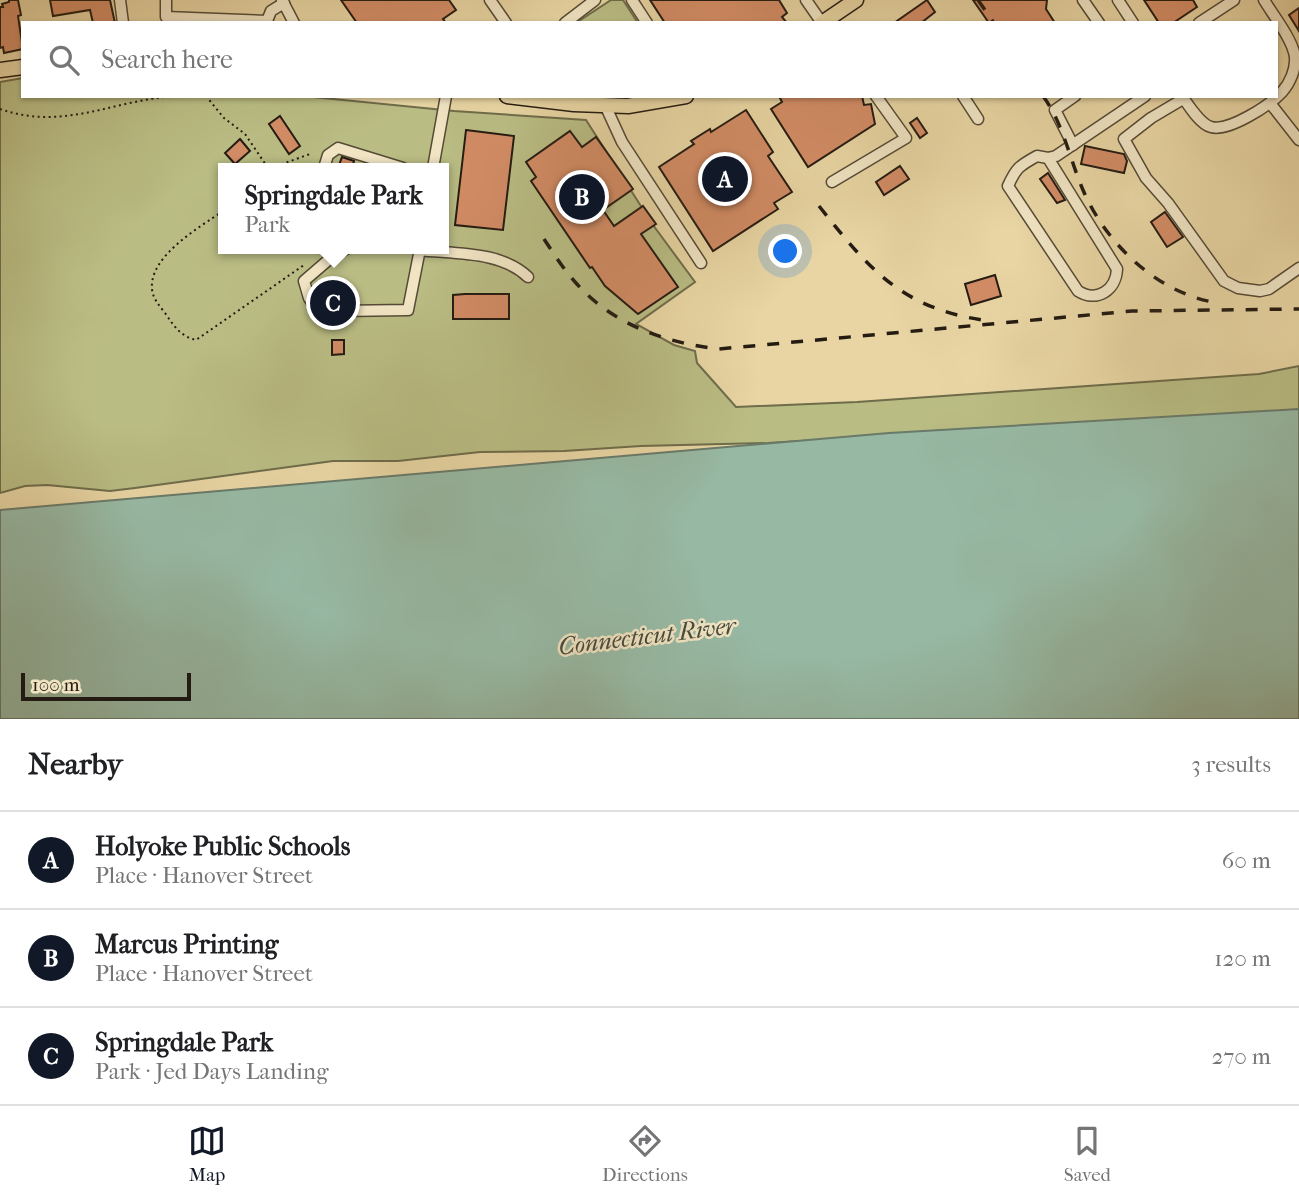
<!DOCTYPE html>
<meta charset="utf-8">
<style>
:root{--surface:#fff;--page:#f2f2f2;--text:#202124;--muted:#757577;--line:#e0e0e0;--accent:#111827}
body{margin:0;font-family:"IM FELL French Canon",serif;background:var(--page);color:var(--text)}
.scale{position:absolute;left:21px;bottom:18px;width:170px;box-sizing:border-box;padding-left:7px;border:4px solid #241b12;border-top:0;font-size:19px;line-height:24px;white-space:nowrap;color:#241b12;-webkit-text-stroke:5px #f0e4c3;paint-order:stroke}
.you{position:absolute;left:786px;top:252px;width:24px;height:24px;margin:-18px;border:5px solid #fff;border-radius:50%;background:#1a73e8;box-shadow:0 0 0 10px #1a73e833}
.badge{display:grid;place-items:center;width:46px;height:46px;border-radius:50%;background:var(--accent);color:#fff;font-size:23px;font-weight:700}
.pin{position:absolute;translate:-50% -50%;border:4px solid #fff;box-shadow:0 2px 7px #0006}
.popup{position:absolute;left:218px;top:163px;width:231px;height:91px;box-sizing:border-box;display:grid;place-content:center;border-radius:0px;background:var(--surface);filter:drop-shadow(0 2px 5px #0005);font-size:23px;white-space:nowrap;color:var(--muted)}
.popup b{font-size:26px;color:var(--text)}
.popup::after{content:'';position:absolute;left:50%;top:100%;margin-left:-14px;border:14px solid transparent;border-top-color:var(--surface)}
.list{margin:0;padding:0;list-style:none}
h2{display:flex;justify-content:space-between;align-items:center;height:91px;margin:0;padding:0 28px;font-size:30px}
h2 small{font-size:23px;font-weight:400;color:var(--muted)}
.list li{display:grid;grid-template-columns:46px 1fr auto;gap:21px;align-items:center;box-sizing:border-box;height:98px;padding:0 28px;border-top:2px solid var(--line)}
.list b{display:block;font-size:26px;white-space:nowrap}
.list p{margin:0;font-size:23px;white-space:nowrap;color:var(--muted)}
.list em{font-size:23px;font-style:normal;color:var(--muted)}
.icon{flex:none;width:38px;height:38px;fill:none;stroke:currentColor;stroke-width:2;stroke-linecap:round;stroke-linejoin:round}
.map{position:relative;flex:none;width:1299px;height:719px;overflow:hidden}
.search{position:absolute;background:var(--surface);box-shadow:0 2px 5px #0004;left:21px;right:21px;top:21px;height:77px;display:flex;align-items:center;gap:18px;box-sizing:border-box;padding:0 24px;border-radius:0px;color:var(--muted);font-size:26px}
.sheet{height:385px;background:var(--surface)}
nav{display:flex;justify-content:space-around;align-items:center;box-sizing:border-box;height:98px;border-top:2px solid var(--line);background:var(--surface);font-size:19px;color:var(--muted)}
nav a{display:grid;justify-items:center;gap:4px}
nav .on{color:var(--accent)}
.map>svg:first-child{display:block}
.green{fill:#b9bc83;stroke:#6e6c4a;stroke-width:2;fill-rule:evenodd}
.water{fill:#97b9a4;stroke:#697a6a;stroke-width:2}
.building{fill:#d28c65;stroke:#241b12;stroke-width:2}
.lines{fill:none;stroke-linecap:round;stroke-linejoin:round}
.minor-casing{stroke:#554a36;stroke-width:13}
.major-casing{stroke:#241b12;stroke-width:17}
.path{stroke:#241b12;stroke-width:2;stroke-dasharray:2 3.5;stroke-linecap:butt}
.minor{stroke:#f0e4c3;stroke-width:10}
.major{stroke:#e8d5a3;stroke-width:14}
.rail{stroke:#241b12;stroke-width:3.5;stroke-dasharray:12 12;stroke-linecap:butt}
.labels{text-anchor:middle;stroke-width:5;stroke-linejoin:round;paint-order:stroke}
.water-label{font-size:24px;font-style:italic;fill:#464a3e;stroke:#f0e4c3}
</style>
<div class="map">
<svg width="1299" height="719" viewBox="0 0 1299 719">
<rect width="100%" height="100%" fill="#e8d5a3"/>
<filter id="stains"><feTurbulence type="fractalNoise" baseFrequency=".00286" numOctaves="4"/><feColorMatrix values="0 0 0 0 .2 0 0 0 0 .09 0 0 0 0 .02 0 0 0 .5 -.17"/></filter>
<radialGradient id="worn" r=".72"><stop offset=".6" stop-color="#630" stop-opacity="0"/><stop offset="1" stop-color="#630" stop-opacity=".3"/></radialGradient>
<g class="green">
<path d="M611,0h12l15,23h-62z"/>
<path d="M23,78v18h280l151,15 132,9 67,105 42,57 -59,42 38,21 21,6 2,12 39,44 121,-5 402,-28 40,-8v44l-531,33 -127,3 -77,5 -84,1 -82,9h-65l-198,27 -25,3 -63,-6 -22,1 -25,7v-411zM223,168h220v81h-220z"/>
</g>
<path class="water" d="M1299,409v310h-1299v-209l889,-77z"/>
<g class="building">
<path d="M9,0h9l3,15 -3,1 5,33 -19,4 -1,-6 -3,1v-41h3l-1,-3 7,-2z"/>
<path d="M50,0h60l5,23h-22l-3,-13 -37,6z"/>
<path d="M341,0h108l7,10 -13,9 3,4h-89z"/>
<path d="M650,0h129l8,13 -5,4 5,6h-122z"/>
<path d="M927,0l8,12 -14,11h-27z"/>
<path d="M973,0h74l-1,9 9,14h-66z"/>
<path d="M1144,0h49l4,7 -24,16h-14z"/>
<path d="M1299,8v23l-10,-16z"/>
<path d="M779,96h83l2,9 7,-1 4,20 -67,43 -37,-58 11,-7z"/>
<path d="M746,110l27,42 -5,4 24,36 -18,11 4,6 -65,42 -54,-84 35,-23 -3,-3 19,-12 1,3z"/>
<path d="M280,116l20,30 -11,8 -20,-30z"/>
<path d="M917,118l10,15 -7,5 -10,-15z"/>
<path d="M466,130l48,6 -11,94 -48,-5z"/>
<path d="M570,131l12,16 14,-10 37,52 -30,21 11,16 29,-20 13,18 -15,10 37,53 -40,27 -33,-28 -13,-19 -2,1 -59,-87 5,-4 -10,-15z"/>
<path d="M240,139l10,12 -15,13 -10,-11z"/>
<path d="M1085,146l39,8 3,7 -3,12 -43,-9z"/>
<path d="M342,157l12,4 -2,7h-14z"/>
<path d="M900,166l9,13 -25,16 -8,-13z"/>
<path d="M1048,173l17,27 -8,3 -17,-24z"/>
<path d="M1165,212l18,25 -16,10 -16,-25z"/>
<path d="M995,275l6,21 -30,9 -6,-21z"/>
<path d="M465,294h44v25h-56v-24z"/>
<path d="M332,340h12v14l-12,1z"/>
</g>
<g class="lines">
<defs>
<g id="minor">
<path d="M120,0l3,23"/>
<path d="M166,0v17l101,4 4,-10 13,-8"/>
<path d="M282,0l12,23"/>
<path d="M490,0l16,23"/>
<path d="M632,0l15,23"/>
<path d="M806,0l16,23"/>
<path d="M1083,0l16,23"/>
<path d="M1118,0l15,23"/>
<path d="M565,23l30,-23"/>
<path d="M1199,23l35,-23"/>
<path d="M963,96l15,23"/>
<path d="M1182,96c7,10 18,28 29,31 18,5 59,-22 71,-35 8,-9 14,-23 13,-35 -2,-17 -22,-42 -31,-57"/>
<path d="M1183,99l-32,19 -27,21 22,39 22,25 56,78 14,7 22,3 9,-2 30,-21"/>
<path d="M1270,103l29,37"/>
<path d="M605,105l17,37 79,121"/>
<path d="M1073,145l-18,-35 20,-14"/>
<path d="M1048,158l69,111c-1,21 -20,34 -39,22l-70,-105c8,-18 11,-20 29,-30l11,2 8,-2 89,-60"/>
<path d="M324,168l4,-13 10,-7 65,20"/>
<path d="M433,168l13,-72"/>
<path d="M832,182l74,-44 -30,-42"/>
<path d="M346,249l-13,7 -29,25 5,17 14,20 17,-7 68,-1 12,-61"/>
<path d="M419,250c36,4 82,1 109,27"/>
</g>
<g id="major">
<path d="M822,23l34,-23"/>
<path d="M0,70l23,-3"/>
<path d="M507,96l67,8 54,2 58,-10"/>
</g>
</defs>
<use href="#minor" class="minor-casing"/>
<use href="#major" class="major-casing"/>
<g class="path">
<path d="M206,96l18,22 21,16 23,34"/>
<path d="M223,96l30,1"/>
<path d="M0,109c66,23 116,-11 180,-13"/>
<path d="M271,168l39,-14"/>
<path d="M223,211c-23,16 -74,45 -71,78 1,10 7,16 13,24 9,13 15,23 31,27l108,-75"/>
</g>
<use href="#minor" class="minor"/>
<use href="#major" class="major"/>
<g class="rail">
<path d="M978,0l16,23"/>
<path d="M1043,96c20,27 27,64 40,94 23,54 76,105 136,113"/>
<path d="M819,206c49,62 82,102 164,114"/>
<path d="M544,239c10,15 20,31 32,44 36,41 89,60 143,66l413,-38 167,-2"/>
</g>
</g>
<g class="labels">
<g class="water-label">
<text transform="translate(647 636) rotate(-7)" y="8">Connecticut River</text>
</g>
</g>
<rect width="100%" height="100%" filter="url(#stains)"/>
<rect width="100%" height="100%" fill="url(#worn)"/>
</svg>
<div class="scale">100 m</div>
<div class="you"></div>
<div class="pin badge" style="left:725px;top:179px">A</div>
<div class="pin badge" style="left:582px;top:197px">B</div>
<div class="pin badge" style="left:333px;top:303px">C</div>
<div class="popup"><b>Springdale Park</b>Park</div>
<div class="search"><svg class="icon" aria-label="search" viewBox="0 0 24 24"><circle cx="10" cy="10" r="6"/><path d="M15 15l6 6"/></svg>Search here</div>
</div>
<section class="sheet">
<h2>Nearby<small>3 results</small></h2>
<ul class="list">
<li><span class="badge">A</span><div><b>Holyoke Public Schools</b><p>Place · Hanover Street</p></div><em>60 m</em></li>
<li><span class="badge">B</span><div><b>Marcus Printing</b><p>Place · Hanover Street</p></div><em>120 m</em></li>
<li><span class="badge">C</span><div><b>Springdale Park</b><p>Park · Jed Days Landing</p></div><em>270 m</em></li>
</ul>
</section>
<nav>
<a class="on"><svg class="icon" aria-label="map" viewBox="0 0 24 24"><path d="M3 6l6-2 6 2 6-2v14l-6 2-6-2-6 2zM9 4v14M15 6v14"/></svg>Map</a>
<a><svg class="icon" aria-label="directions" viewBox="0 0 24 24"><path d="M12 3l9 9-9 9-9-9zM9 14v-3h6M13 9l2 2-2 2"/></svg>Directions</a>
<a><svg class="icon" aria-label="saved" viewBox="0 0 24 24"><path d="M7 4h10v16l-5-4-5 4z"/></svg>Saved</a>
</nav>
